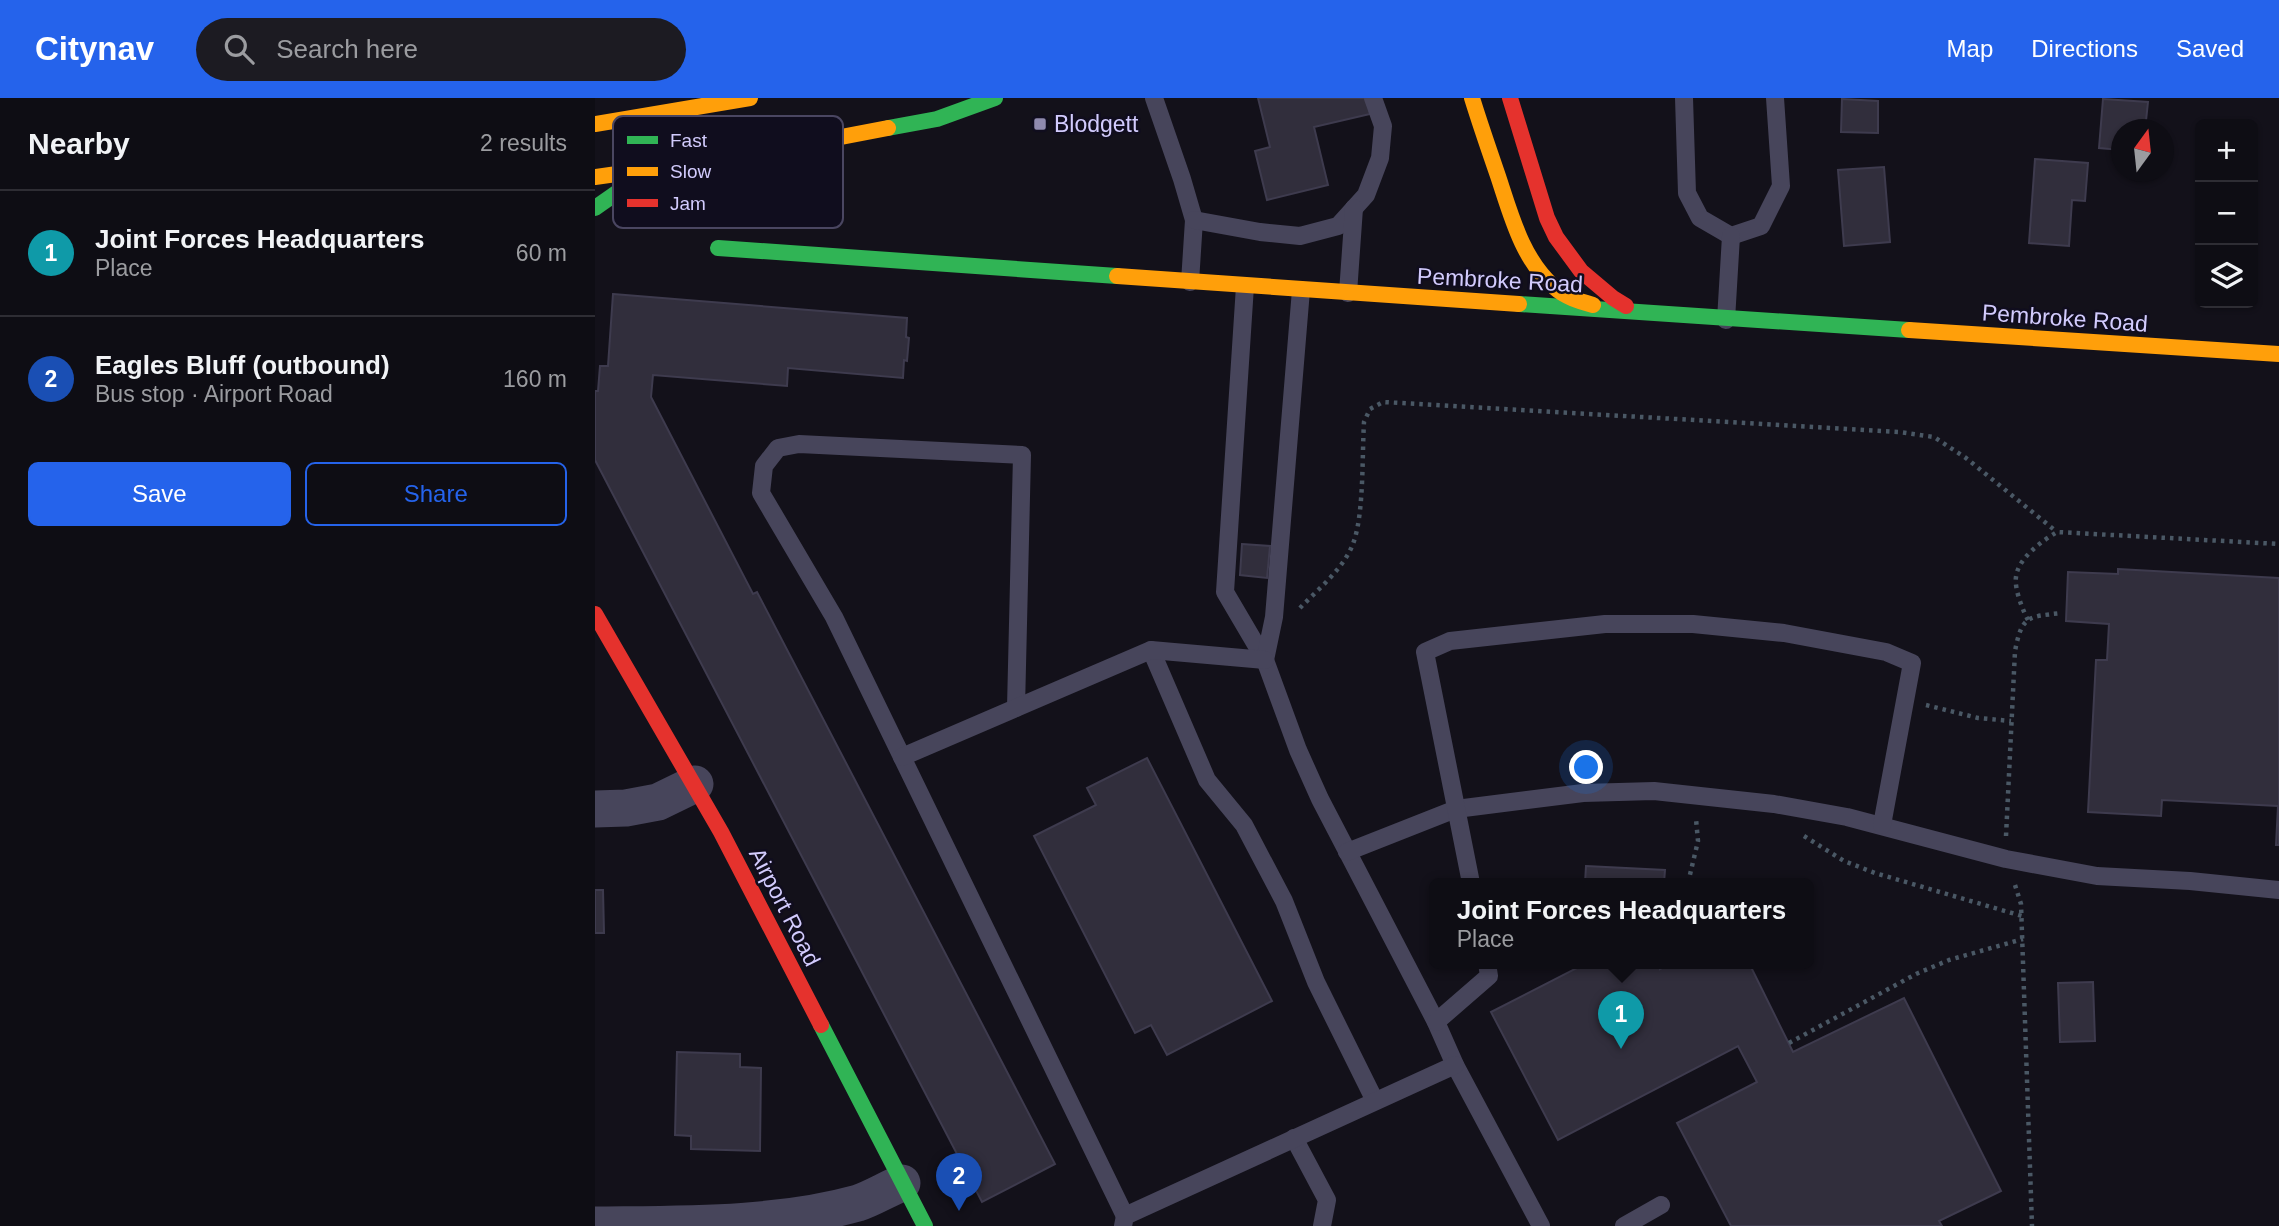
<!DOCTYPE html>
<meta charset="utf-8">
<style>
:root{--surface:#0e0d14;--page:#1c1b22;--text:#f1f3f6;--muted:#9b9ca0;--line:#2e2d34;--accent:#2563eb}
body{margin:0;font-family:Arial,sans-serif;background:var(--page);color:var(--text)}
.controls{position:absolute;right:21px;top:21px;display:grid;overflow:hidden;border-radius:10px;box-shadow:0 2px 5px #0004}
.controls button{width:63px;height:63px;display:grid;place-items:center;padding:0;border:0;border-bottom:2px solid var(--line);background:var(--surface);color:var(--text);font:35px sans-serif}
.compass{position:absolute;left:1516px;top:21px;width:63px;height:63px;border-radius:50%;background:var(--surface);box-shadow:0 2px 5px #0004;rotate:15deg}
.you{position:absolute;left:992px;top:670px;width:24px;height:24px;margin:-18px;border:5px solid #fff;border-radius:50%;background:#1a73e8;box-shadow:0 0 0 10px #1a73e833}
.badge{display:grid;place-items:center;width:46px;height:46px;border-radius:50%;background:var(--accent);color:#fff;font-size:23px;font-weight:700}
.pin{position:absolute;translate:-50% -58px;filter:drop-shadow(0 2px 4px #0008)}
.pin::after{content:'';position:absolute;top:37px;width:24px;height:21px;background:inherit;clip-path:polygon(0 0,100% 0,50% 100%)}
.popup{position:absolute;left:834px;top:780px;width:385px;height:91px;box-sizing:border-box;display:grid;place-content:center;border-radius:10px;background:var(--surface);filter:drop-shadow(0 2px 5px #0005);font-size:23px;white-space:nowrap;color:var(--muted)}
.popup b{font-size:26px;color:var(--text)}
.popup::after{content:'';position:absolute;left:50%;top:100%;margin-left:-14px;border:14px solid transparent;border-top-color:var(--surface)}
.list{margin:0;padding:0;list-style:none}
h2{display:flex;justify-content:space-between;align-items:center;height:91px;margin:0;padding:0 28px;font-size:30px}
h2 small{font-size:23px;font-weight:400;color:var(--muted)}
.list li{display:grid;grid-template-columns:46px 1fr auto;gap:21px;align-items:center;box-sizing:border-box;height:126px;padding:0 28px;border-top:2px solid var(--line)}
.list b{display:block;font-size:26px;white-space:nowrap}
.list p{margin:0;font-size:23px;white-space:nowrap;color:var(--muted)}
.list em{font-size:23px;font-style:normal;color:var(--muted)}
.actions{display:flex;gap:14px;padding:21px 28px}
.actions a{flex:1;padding:16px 0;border:2px solid var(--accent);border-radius:10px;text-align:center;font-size:24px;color:var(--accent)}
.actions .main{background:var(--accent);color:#fff}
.icon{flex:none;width:38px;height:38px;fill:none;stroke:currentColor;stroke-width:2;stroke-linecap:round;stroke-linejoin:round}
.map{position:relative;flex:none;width:1684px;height:1128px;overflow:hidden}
header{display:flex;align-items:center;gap:42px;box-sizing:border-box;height:98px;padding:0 35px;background:var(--accent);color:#fff}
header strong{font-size:33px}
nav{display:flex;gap:38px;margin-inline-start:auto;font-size:24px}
.search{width:490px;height:63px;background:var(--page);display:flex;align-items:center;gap:18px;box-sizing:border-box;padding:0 24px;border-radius:38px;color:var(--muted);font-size:26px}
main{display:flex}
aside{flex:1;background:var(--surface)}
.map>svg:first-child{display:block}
.building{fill:#312e3c;stroke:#3e3b4e;stroke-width:2}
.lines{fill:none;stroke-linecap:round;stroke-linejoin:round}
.path{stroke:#4a5865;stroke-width:4.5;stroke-dasharray:3.5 5;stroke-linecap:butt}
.lane{stroke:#47455b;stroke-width:18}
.street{stroke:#47455b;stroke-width:37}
.fast{stroke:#30b455;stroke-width:16}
.slow{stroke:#ff9f0a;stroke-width:16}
.jam{stroke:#e5322d;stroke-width:16}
.poi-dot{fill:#8f8aae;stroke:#100d1e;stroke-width:2.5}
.labels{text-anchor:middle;stroke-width:5;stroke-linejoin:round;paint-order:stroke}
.poi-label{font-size:23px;fill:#d2cbfd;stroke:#100d1e;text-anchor:start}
.street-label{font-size:23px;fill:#d2cbfd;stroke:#100d1e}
.key{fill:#100d1e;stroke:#4a4661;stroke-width:2}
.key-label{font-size:19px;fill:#d2cbfd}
</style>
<header>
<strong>Citynav</strong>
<div class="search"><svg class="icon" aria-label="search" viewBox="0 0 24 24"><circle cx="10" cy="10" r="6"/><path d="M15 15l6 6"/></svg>Search here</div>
<nav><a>Map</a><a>Directions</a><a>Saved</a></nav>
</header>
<main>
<aside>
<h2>Nearby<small>2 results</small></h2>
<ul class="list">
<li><span class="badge" style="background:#0f9aa8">1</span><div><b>Joint Forces Headquarters</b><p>Place</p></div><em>60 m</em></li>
<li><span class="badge" style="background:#1a4fb4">2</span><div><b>Eagles Bluff (outbound)</b><p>Bus stop · Airport Road</p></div><em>160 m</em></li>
</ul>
<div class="actions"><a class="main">Save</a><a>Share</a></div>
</aside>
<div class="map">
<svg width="1684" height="1128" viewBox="0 0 1684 1128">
<rect width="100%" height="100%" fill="#13111a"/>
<g class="building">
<path d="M663,0h109l3,16 -56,13 14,58 -61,15 -12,-49 15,-4z"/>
<path d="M1247,1l36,2v32l-37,-1z"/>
<path d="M1508,1l45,3 -3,28h-24v20l-22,-2z"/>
<path d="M1440,61l53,4 -3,38 -13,-1 -3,46 -40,-3z"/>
<path d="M1289,69l6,75 -46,4 -6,-76z"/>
<path d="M18,196l294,24 -1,19 3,1 -2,23 -3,-1 -1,18 -115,-10 -1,18 -134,-11 -2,22 102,197 4,-2 298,572 -73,38 -387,-742v-69h3l2,-25h8z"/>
<path d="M647,446l28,2 -3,32 -27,-3z"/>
<path d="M1523,471l161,9v267h-3l2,-39 -116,-6 -1,16 -73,-4 8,-152h11l2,-36 -43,-3 2,-49 50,2z"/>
<path d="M552,660l125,243 -105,54 -16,-30 -16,8 -101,-197 62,-31 -9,-17z"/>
<path d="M991,768l79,4 -1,13h-79z"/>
<path d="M0,792h8l1,43h-9z"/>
<path d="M986,865h79v6l11,-6h78l44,89 111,-54 97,193 -62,30 3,5h-211l-54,-103 80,-41 -19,-36 -180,94 -67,-128 90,-46z"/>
<path d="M1498,884l2,59 -35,1 -2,-59z"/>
<path d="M82,954l63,2v13l21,1 -1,83 -69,-2v-13l-16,-1z"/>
</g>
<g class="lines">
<g class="path">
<path d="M705,510c19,-20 45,-40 54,-67 10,-30 8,-85 10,-119l6,-13 13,-7 517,30 34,5 32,21 91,74"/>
<path d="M1433,522c-5,-9 -14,-32 -12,-43 2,-19 26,-36 41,-45l222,12"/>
<path d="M1331,607l52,13 33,3"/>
<path d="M1209,738l40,25 31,12 147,43"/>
<path d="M1411,738l9,-185c7,-36 13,-34 46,-38"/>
<path d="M1093,785l10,-42 -2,-22"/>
<path d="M1420,787l6,19 11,322"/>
<path d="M1194,945l127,-69 33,-14 74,-21"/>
</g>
<g class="lane">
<path d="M559,0l28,81 12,41 -4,62"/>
<path d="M1089,0l3,95 13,25 31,18 30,-10 20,-40 -6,-88"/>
<path d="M599,122l66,12 40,4 38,-10 28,-31 14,-37 3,-32 -10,-28"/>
<path d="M650,188l-20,306 40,68 33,90 22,49 116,223 19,43 86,161"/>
<path d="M753,195l6,-85"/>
<path d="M1131,222l5,-84"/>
<path d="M556,552l56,130 37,45 40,76 32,81 59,119"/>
<path d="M670,562l9,-43 27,-327"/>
<path d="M421,610l6,-253 -223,-11 -21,4 -14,18 -3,27 73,124 291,599"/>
<path d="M307,659l249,-107 114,10"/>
<path d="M752,754l109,-43 127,-16 71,-2 120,13 73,13 159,42 91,17 93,5 89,9"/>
<path d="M876,785l-46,-231 25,-11 155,-17h88l91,9 102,19 26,11 -30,162"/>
<path d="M841,924l53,-46 -2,-13"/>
<path d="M699,1040l33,62 -5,26"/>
<path d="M528,1128l2,-10 330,-151"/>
<path d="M1029,1128l37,-21"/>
</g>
<g class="street">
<path d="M0,711l31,-1 32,-6 37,-18"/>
<path d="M0,1127c86,-1 180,1 263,-22 15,-5 29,-14 44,-20"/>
</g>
<g class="fast">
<path d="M293,30l49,-9 58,-21"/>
<path d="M0,110l50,-35"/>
<path d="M123,150l399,28"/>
<path d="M924,206l390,26"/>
<path d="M226,927l104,201"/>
</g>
<g class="slow">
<path d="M877,0c8,26 17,52 26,78 13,39 24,83 56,111 11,10 25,14 39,18"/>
<path d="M0,26l155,-26"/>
<path d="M0,79l141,-20 152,-29"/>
<path d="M522,178l402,28"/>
<path d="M1314,232l370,24"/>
</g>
<g class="jam">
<path d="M915,0l37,120 9,19 25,34 32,27 13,8"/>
<path d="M0,516l126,218 100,193"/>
</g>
</g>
<rect class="poi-dot" x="438" y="19" width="14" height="14" rx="3.5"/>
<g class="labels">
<g class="poi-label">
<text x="459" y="34">Blodgett</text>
</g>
<g class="street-label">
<text transform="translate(905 182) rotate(3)" y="8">Pembroke Road</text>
<text transform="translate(1470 220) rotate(4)" y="8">Pembroke Road</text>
<text transform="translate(190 809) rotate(63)" y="8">Airport Road</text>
</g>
</g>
<rect x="18" y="18" width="230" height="112" rx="10" class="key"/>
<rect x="32" y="38" width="31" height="8" fill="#30b455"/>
<rect x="32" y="69" width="31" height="9" fill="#ff9f0a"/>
<rect x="32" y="101" width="31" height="8" fill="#e5322d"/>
<g class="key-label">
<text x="75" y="49">Fast</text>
<text x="75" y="80">Slow</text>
<text x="75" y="112">Jam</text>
</g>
</svg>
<div class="controls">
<button>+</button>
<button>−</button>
<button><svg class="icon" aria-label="layers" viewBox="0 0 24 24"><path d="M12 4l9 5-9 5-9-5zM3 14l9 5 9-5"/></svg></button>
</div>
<svg class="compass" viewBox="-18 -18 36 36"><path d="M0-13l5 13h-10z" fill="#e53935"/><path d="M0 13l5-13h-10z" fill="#9b9ca0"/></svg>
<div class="you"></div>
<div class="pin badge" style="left:1026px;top:951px;background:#0f9aa8">1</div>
<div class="popup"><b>Joint Forces Headquarters</b>Place</div>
<div class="pin badge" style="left:364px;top:1113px;background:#1a4fb4">2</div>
</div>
</main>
